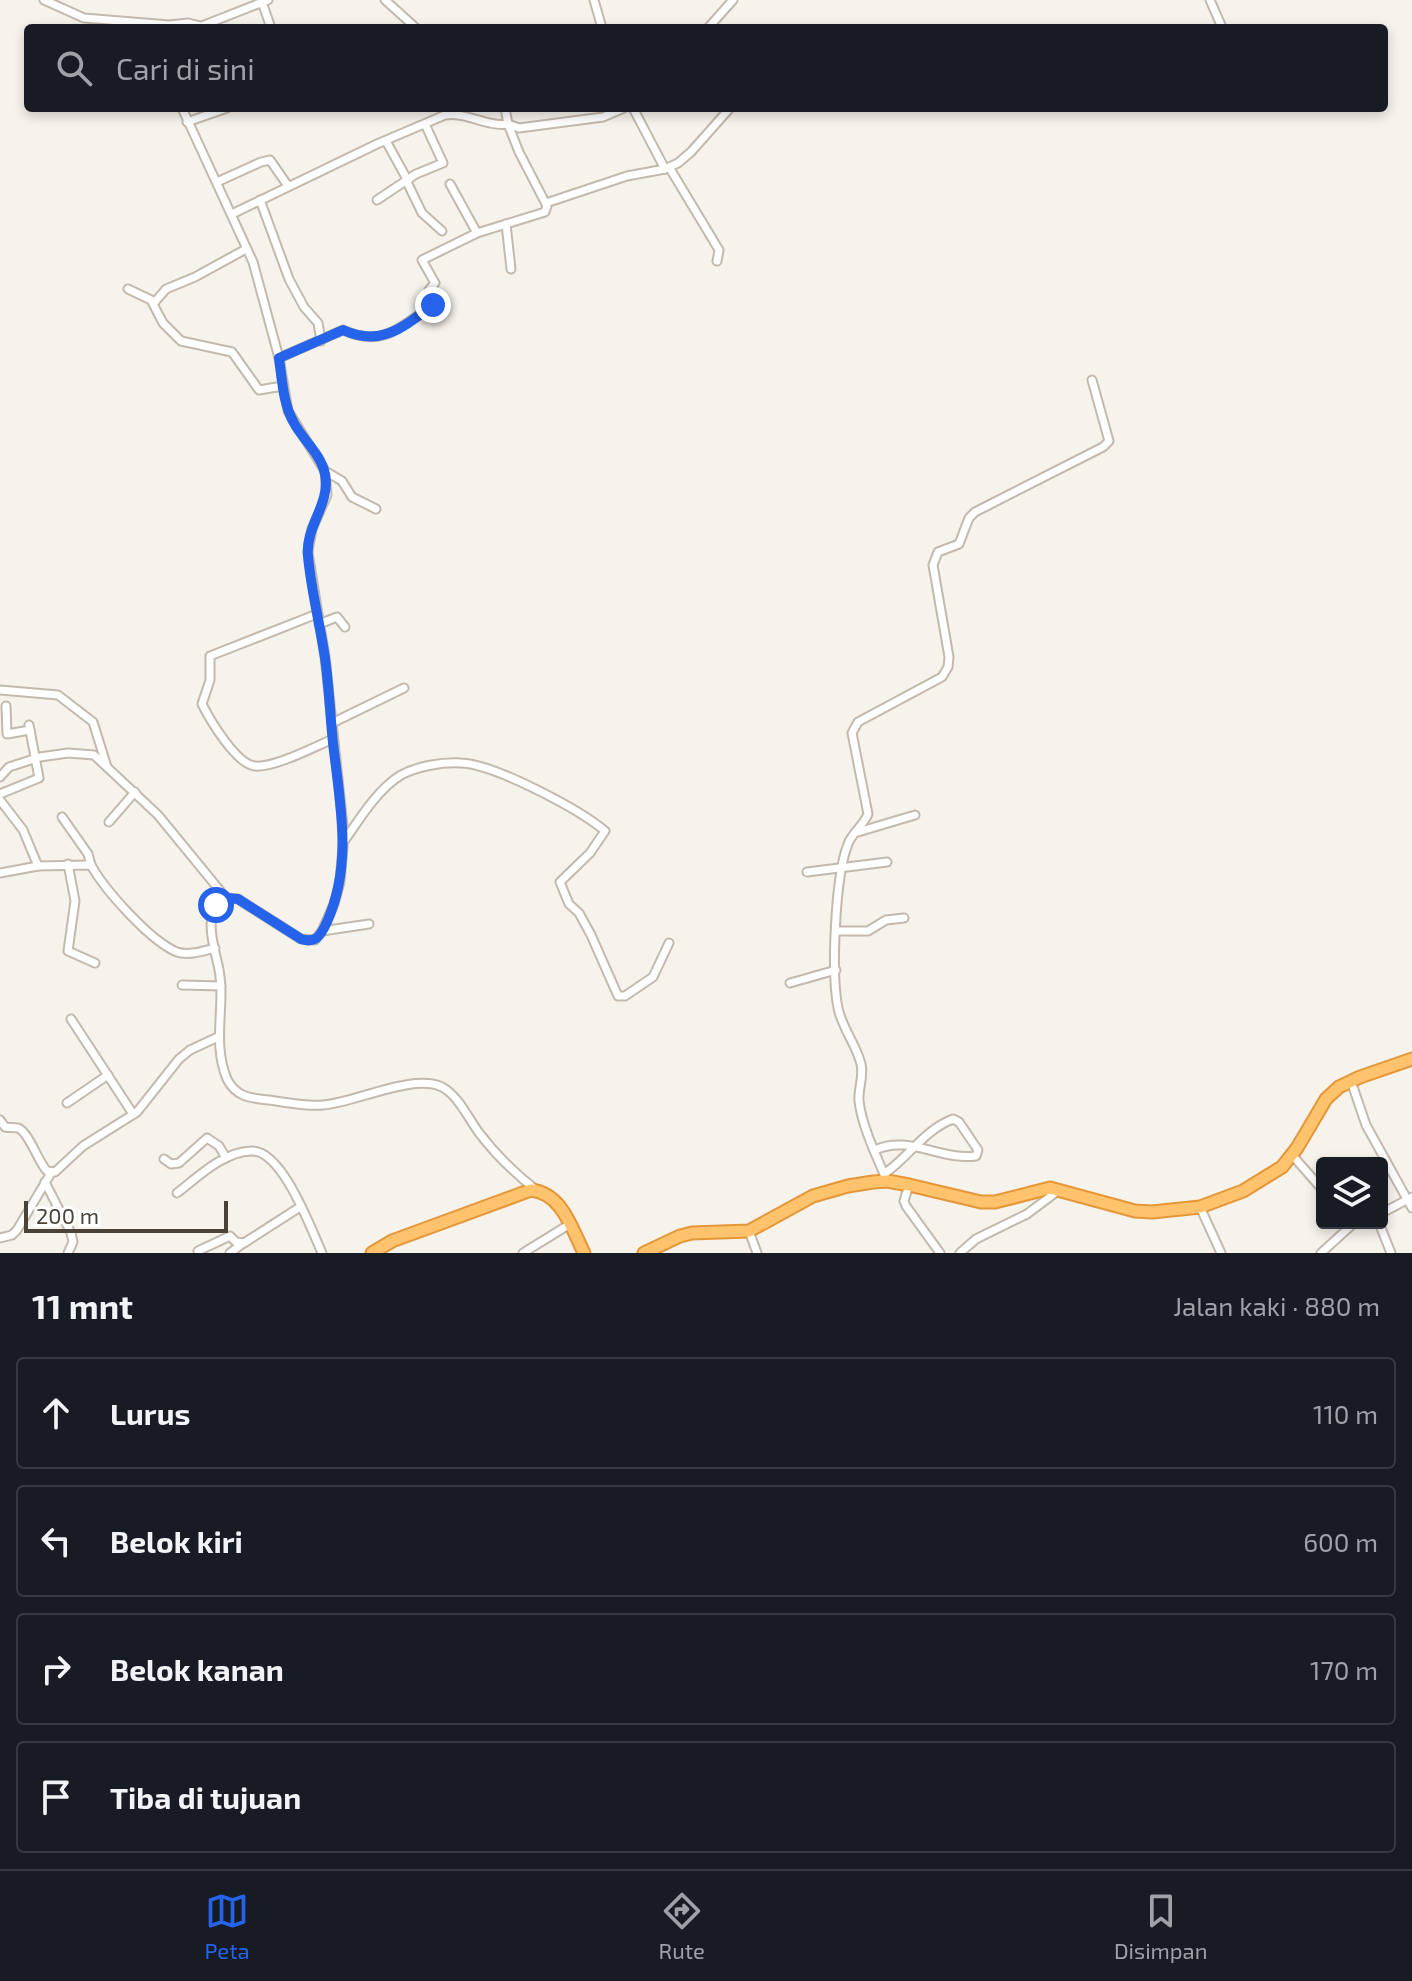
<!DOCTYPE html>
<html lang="id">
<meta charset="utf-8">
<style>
:root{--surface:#171b24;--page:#20242c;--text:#f1f3f6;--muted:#9ea1a6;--line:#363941;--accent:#2563eb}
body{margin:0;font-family:"Exo 2",sans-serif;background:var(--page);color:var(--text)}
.controls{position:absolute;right:24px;bottom:24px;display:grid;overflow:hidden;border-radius:8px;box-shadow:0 4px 12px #0003}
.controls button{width:72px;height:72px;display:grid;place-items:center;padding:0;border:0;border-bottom:2px solid var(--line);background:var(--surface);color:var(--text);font:40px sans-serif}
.scale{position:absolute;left:24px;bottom:20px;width:204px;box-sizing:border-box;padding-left:8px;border:4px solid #4b4238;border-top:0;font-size:22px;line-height:28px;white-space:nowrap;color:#4b4238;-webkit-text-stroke:6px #fff;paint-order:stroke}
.stop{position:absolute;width:24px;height:24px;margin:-18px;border:6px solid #2563eb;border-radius:50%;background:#fff}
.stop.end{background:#2563eb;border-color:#fff;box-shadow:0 2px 8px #0008}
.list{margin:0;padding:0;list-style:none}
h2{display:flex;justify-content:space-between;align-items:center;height:104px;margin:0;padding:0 32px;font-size:34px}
h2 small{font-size:26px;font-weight:400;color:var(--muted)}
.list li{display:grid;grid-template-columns:52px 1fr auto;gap:24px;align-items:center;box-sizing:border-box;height:112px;margin:0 16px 16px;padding:0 16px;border:2px solid var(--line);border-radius:8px}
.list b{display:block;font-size:30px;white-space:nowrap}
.list em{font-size:26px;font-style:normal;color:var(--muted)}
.icon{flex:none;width:44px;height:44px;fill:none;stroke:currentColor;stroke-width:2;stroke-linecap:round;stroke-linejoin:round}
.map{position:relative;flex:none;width:1412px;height:1253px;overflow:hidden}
.search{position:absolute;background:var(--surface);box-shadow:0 4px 12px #0003;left:24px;right:24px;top:24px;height:88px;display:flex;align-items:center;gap:20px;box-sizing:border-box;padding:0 28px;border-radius:8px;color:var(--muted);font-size:30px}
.sheet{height:616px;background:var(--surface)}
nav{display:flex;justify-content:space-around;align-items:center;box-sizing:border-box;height:112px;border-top:2px solid var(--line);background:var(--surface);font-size:22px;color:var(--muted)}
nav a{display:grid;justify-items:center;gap:4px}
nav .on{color:var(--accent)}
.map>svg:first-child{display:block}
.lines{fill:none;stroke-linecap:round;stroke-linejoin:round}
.minor-casing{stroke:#c3b9ad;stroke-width:11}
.highway-casing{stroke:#e59737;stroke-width:15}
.minor{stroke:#fff;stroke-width:7}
.highway{stroke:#ffc36e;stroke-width:11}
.route{stroke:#2563eb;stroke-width:10}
</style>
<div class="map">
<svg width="1412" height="1253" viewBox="0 0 1412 1253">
<rect width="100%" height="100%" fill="#f6f2ec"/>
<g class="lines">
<defs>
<g id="minor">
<path d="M44,0l40,18 85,7 19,-2 12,3"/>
<path d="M385,0l31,28"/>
<path d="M594,0l8,28"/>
<path d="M1210,0l11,25"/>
<path d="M262,2l9,26"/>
<path d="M199,27l69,-27"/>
<path d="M708,28l25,-28"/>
<path d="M182,108l71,154 26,96 9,53 37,60 2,24 -15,34 -4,23 17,105 19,178 -4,47 -6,22 -12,27 -7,9 -14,-1 -63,-40 -12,-1c-24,13 -13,45 -8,67 9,38 -7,76 9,114 9,18 23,19 41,21 18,2 36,7 55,5 31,-2 90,-32 119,-18 17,9 27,33 38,47 16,21 36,40 56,56"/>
<path d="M505,108l3,16 11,4 84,-11 21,-9"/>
<path d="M633,108l32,61"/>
<path d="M187,122l40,-14"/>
<path d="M386,141l22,40"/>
<path d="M669,167l50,83 -2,11"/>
<path d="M217,182l44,-20 9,-2 18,26"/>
<path d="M407,182l15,31 20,18"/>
<path d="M260,200l29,79 15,28 14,16 3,18"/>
<path d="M377,200l39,-26 27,-11 -18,-39"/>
<path d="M546,203l81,-27 38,-7 13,-6 13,-11 39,-44"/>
<path d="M232,214l145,-70 68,-29c23,-3 41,12 63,9l11,28 28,54 -2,6 -68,21"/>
<path d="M506,224l5,45"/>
<path d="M128,289l23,11 12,23 18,18 51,11 27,38 24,-4"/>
<path d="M154,303l12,-14 29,-12 51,-28"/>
<path d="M279,358l64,-28c40,18 56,-3 88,-23l3,-3 -5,-14 6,-7 -13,-23 55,-27 -27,-49"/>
<path d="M325,471l17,10 10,16 24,12"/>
<path d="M317,614l-107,42v24l-8,24c8,16 34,60 53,62 19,2 59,-19 78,-27"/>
<path d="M319,624l18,-7 8,10"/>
<path d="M0,690l58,5 35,27 14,45"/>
<path d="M6,706l1,28 23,-4"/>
<path d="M332,723l72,-35"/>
<path d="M0,777l9,-10 31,-10 28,-4 26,2 64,60 68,83"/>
<path d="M0,794l39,-16 -10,-53"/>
<path d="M0,800l23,30 15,36"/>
<path d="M62,817l26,37 3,11"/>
<path d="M109,822l26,-30"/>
<path d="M858,832l57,-17"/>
<path d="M345,840c15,-22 33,-51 56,-65 17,-9 41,-13 60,-12 33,1 118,46 144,68l-15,22 -30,29 9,22 10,9 12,22 27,61h7l28,-19 16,-34"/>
<path d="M68,864l7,37 -7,50 27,12"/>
<path d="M807,872l80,-10"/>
<path d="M0,873l38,-7 53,-1c13,24 59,76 86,87 11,4 26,-1 38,-4"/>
<path d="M322,931l47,-7"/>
<path d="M836,931h32l18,-11 18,-2"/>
<path d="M790,983l46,-13"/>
<path d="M182,985l39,1"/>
<path d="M71,1019l62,95"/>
<path d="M1351,1081l15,44 46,83"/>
<path d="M67,1103l41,-28"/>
<path d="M0,1120l5,7c5,1 9,0 13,1 11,4 20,34 29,43l8,1 28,-26 54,-34 42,-53 11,-9 28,-13"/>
<path d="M875,1150c33,-16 66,11 101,6l2,-6 -19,-28 -6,-3c-29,11 -44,38 -69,55"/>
<path d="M1292,1155l30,34"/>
<path d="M164,1159l7,5 8,-1 28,-25 12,8 7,12"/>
<path d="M887,1181c-10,-24 -25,-54 -28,-80 -1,-12 5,-25 2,-37 -5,-20 -19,-36 -23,-56 -7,-34 -3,-132 10,-164 4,-11 15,-18 20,-30l-16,-81 6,-11 84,-45 6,-10 1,-10 -16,-92 5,-13 21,-8 10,-26 6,-6 128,-65 6,-6 -17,-61"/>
<path d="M45,1182l26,51 2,9 -5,11"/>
<path d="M909,1185l-5,16 2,5 34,47"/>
<path d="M177,1193c21,-16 46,-41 74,-42 31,-2 60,78 71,102"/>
<path d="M1200,1207l21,46"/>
<path d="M1382,1213l30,-16"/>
<path d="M1379,1223l12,30"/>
<path d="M749,1231l8,22"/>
<path d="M0,1238l12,-3 5,-5 34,-57"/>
<path d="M198,1251l32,-15 6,6 8,1 56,-36"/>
<path d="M230,1253l12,-9"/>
<path d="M523,1253l47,-29"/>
<path d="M960,1253l16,-14 51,-25 32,-24"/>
<path d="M1321,1253l33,-30"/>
</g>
<g id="highway">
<path d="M372,1253l20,-12 139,-51c31,3 41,39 53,63"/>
<path d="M644,1253l36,-17 12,-3 57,-2 64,-35 35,-10 25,-4 14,-1 22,4 72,17h14l55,-14 85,23 17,1 48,-5 43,-16 39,-24 15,-19 29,-49 13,-12 21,-10 52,-18"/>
</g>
</defs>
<use href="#minor" class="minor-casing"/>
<use href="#highway" class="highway-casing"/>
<use href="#minor" class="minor"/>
<use href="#highway" class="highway"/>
</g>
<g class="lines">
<path class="route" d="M216,905l10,-7 12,1 63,40c15,5 20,-4 26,-17 26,-59 13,-118 6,-179 -3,-29 -4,-57 -8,-85 -5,-34 -14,-68 -17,-102 -3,-30 23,-52 17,-82 -4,-20 -22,-34 -31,-51 -11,-19 -12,-44 -15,-65l64,-28c38,17 59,-2 90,-25"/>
</g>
</svg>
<div class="controls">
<button><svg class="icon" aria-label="layers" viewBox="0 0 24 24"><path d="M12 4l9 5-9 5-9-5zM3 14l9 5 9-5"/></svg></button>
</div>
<div class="scale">200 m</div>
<div class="stop" style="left:216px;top:905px"></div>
<div class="stop end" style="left:433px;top:305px"></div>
<div class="search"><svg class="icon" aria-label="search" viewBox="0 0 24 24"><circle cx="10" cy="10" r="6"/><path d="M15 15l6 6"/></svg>Cari di sini</div>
</div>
<section class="sheet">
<h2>11 mnt<small>Jalan kaki · 880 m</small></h2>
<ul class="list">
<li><svg class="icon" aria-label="ahead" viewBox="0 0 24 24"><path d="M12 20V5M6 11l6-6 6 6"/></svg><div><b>Lurus</b></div><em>110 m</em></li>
<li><svg class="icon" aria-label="left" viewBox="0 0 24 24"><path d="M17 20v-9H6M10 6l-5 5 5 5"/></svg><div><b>Belok kiri</b></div><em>600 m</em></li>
<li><svg class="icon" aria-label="right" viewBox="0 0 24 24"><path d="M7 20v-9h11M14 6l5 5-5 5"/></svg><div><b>Belok kanan</b></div><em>170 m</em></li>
<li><svg class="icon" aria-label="arrive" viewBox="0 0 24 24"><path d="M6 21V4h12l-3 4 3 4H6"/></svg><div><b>Tiba di tujuan</b></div></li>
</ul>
</section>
<nav>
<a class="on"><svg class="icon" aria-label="map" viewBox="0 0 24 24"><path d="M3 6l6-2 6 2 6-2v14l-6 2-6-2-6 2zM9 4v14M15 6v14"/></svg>Peta</a>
<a><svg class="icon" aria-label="directions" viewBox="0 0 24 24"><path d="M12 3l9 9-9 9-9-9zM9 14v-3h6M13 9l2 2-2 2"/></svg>Rute</a>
<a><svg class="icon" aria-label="saved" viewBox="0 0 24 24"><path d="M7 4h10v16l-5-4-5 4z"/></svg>Disimpan</a>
</nav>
